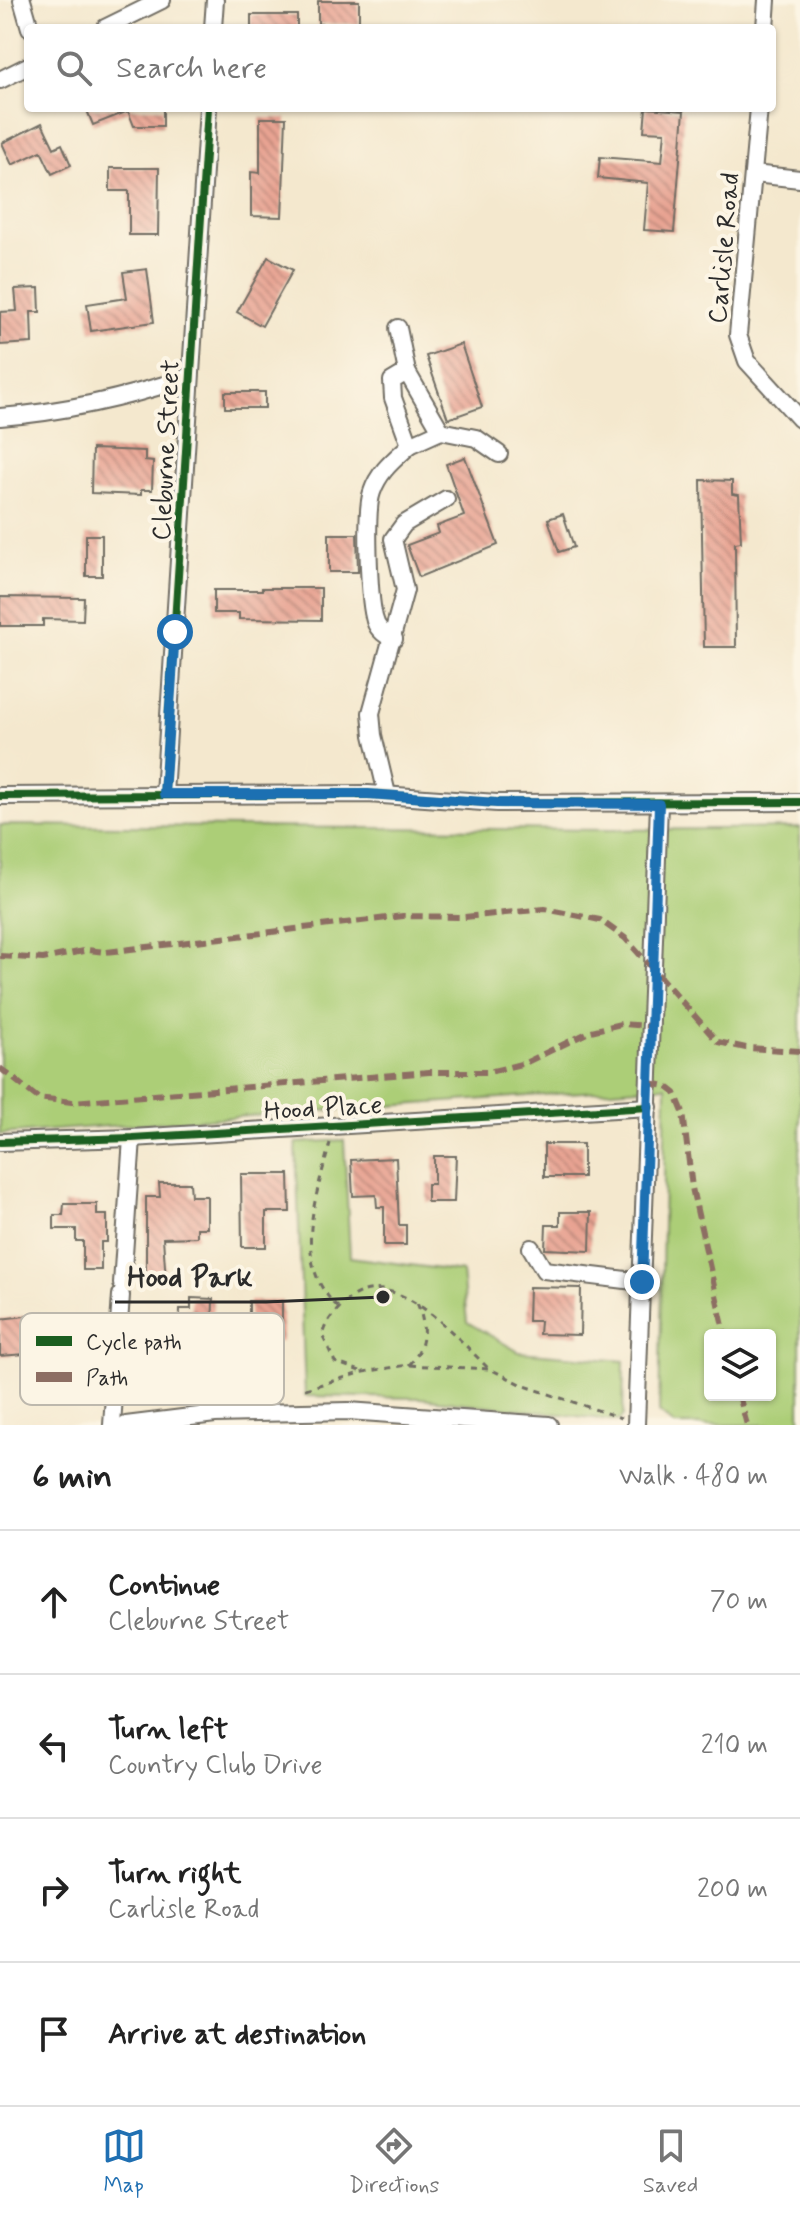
<!DOCTYPE html>
<meta charset="utf-8">
<style>
:root{--surface:#fff;--page:#f6f6f6;--text:#222;--muted:#767676;--line:#e0e0e0;--accent:#1f6fb2}
body{margin:0;font-family:Mynerve,sans-serif;background:var(--page);color:var(--text)}
.controls{position:absolute;right:24px;bottom:24px;display:grid;overflow:hidden;border-radius:8px;box-shadow:0 2px 6px #0004}
.controls button{width:72px;height:72px;display:grid;place-items:center;padding:0;border:0;border-bottom:2px solid var(--line);background:var(--surface);color:var(--text);font:40px sans-serif}
.stop{position:absolute;width:24px;height:24px;margin:-18px;border:6px solid #1f6fb2;border-radius:50%;background:#fff}
.stop.end{background:#1f6fb2;border-color:#fff;box-shadow:0 2px 8px #0008}
.list{margin:0;padding:0;list-style:none}
h2{display:flex;justify-content:space-between;align-items:center;height:104px;margin:0;padding:0 32px;font-size:34px}
h2 small{font-size:26px;font-weight:400;color:var(--muted)}
.list li{display:grid;grid-template-columns:52px 1fr auto;gap:24px;align-items:center;box-sizing:border-box;height:144px;padding:0 32px;border-top:2px solid var(--line)}
.list b{display:block;font-size:30px;white-space:nowrap}
.list p{margin:0;font-size:26px;white-space:nowrap;color:var(--muted)}
.list em{font-size:26px;font-style:normal;color:var(--muted)}
.icon{flex:none;width:44px;height:44px;fill:none;stroke:currentColor;stroke-width:2;stroke-linecap:round;stroke-linejoin:round}
.map{position:relative;flex:none;width:800px;height:1425px;overflow:hidden}
.search{position:absolute;background:var(--surface);box-shadow:0 2px 6px #0004;left:24px;right:24px;top:24px;height:88px;display:flex;align-items:center;gap:20px;box-sizing:border-box;padding:0 28px;border-radius:8px;color:var(--muted);font-size:30px}
.sheet{height:680px;background:var(--surface)}
nav{display:flex;justify-content:space-around;align-items:center;box-sizing:border-box;height:112px;border-top:2px solid var(--line);background:var(--surface);font-size:22px;color:var(--muted)}
nav a{display:grid;justify-items:center;gap:4px}
nav .on{color:var(--accent)}
.map>svg:first-child{display:block}
.green{fill:#acce77;stroke:#6c7c51;stroke-width:2;fill-rule:evenodd}
.building{fill:url(#building-back-hatch)}
.lines{fill:none;stroke-linecap:round;stroke-linejoin:round}
.minor-casing{stroke:#716d64;stroke-width:20}
.path{stroke:#716d64;stroke-width:3;stroke-dasharray:6 6;stroke-linecap:butt}
.minor{stroke:#fff;stroke-width:16}
.quiet{stroke:#8d6e63;stroke-width:6;stroke-dasharray:12 6;stroke-linecap:butt}
.cycleway-casing{stroke:#fcf5e5;stroke-width:13}
.cycleway{stroke:#1b5e20;stroke-width:8}
.route{stroke:#1f6fb2;stroke-width:10}
.labels{text-anchor:middle;stroke-width:8;stroke-linejoin:round;paint-order:stroke}
.street-label{font-size:26px;fill:#2b2b2b;stroke:#fcf5e5}
.key{fill:#fcf5e5;stroke:#bdb8ad;stroke-width:2}
.key-label{font-size:22px;fill:#2b2b2b}
.leader{fill:none;stroke:#2b2b2b;stroke-width:3}
.callout-dot{fill:#2b2b2b;stroke:#fcf5e5;stroke-width:3}
.callout-label{font-size:28px;text-anchor:middle;font-weight:bold;fill:#2b2b2b;stroke:#fcf5e5;stroke-width:8;stroke-linejoin:round;paint-order:stroke}
</style>
<div class="map">
<svg width="800" height="1425" viewBox="0 0 800 1425">
<defs>
<pattern id="building-back-hatch" width="6" height="6" patternUnits="userSpaceOnUse" patternTransform="scale(2)"><rect width="6" height="6" fill="#e8a392"/><path d="M-1 5l2 2M0 0l6 6M5-1l2 2" fill="none" stroke="#bc8577"/></pattern>
</defs>
<rect width="100%" height="100%" fill="#fcf5e5"/>
<filter id="ink" filterUnits="userSpaceOnUse"><feTurbulence type="fractalNoise" baseFrequency=".0125" numOctaves="2"/><feDisplacementMap in="SourceGraphic" scale="16" xChannelSelector="R" yChannelSelector="G"/><feConvolveMatrix kernelMatrix="1 2 1 2 8 2 1 2 1" color-interpolation-filters="sRGB"/></filter>
<filter id="wash" filterUnits="userSpaceOnUse"><feTurbulence type="fractalNoise" baseFrequency=".006" numOctaves="4" result="noise"/><feDisplacementMap in="SourceGraphic" scale="32" xChannelSelector="R" yChannelSelector="G"/><feGaussianBlur stdDeviation="1.8" result="paint"/><feColorMatrix in="noise" values="0 0 0 0 0 0 0 0 0 0 0 0 0 0 0 0 0 1.4 0 .05"/><feComposite in="paint" operator="in"/></filter>
<g filter="url(#wash)">
<rect width="100%" height="100%" fill="#f4e8ce"/>
<g class="green">
<path d="M0,825l613,5 187,-2v597h-126l-15,-13 7,-326 -666,48zM710,1335h60v60h-60z"/>
<path d="M344,1140l6,117 112,15 5,50 52,30 105,9 -1,55 -4,5 -198,-23 -116,-2 -9,-253z"/>
</g>
<g id="blocks">
<g class="building">
<rect x="318" y="1" width="41" height="23"/>
<rect x="251" y="15" width="46" height="13"/>
<path d="M86,108h77v18h-29l-6,-15 -35,14z"/>
<path d="M646,108l38,3 -10,121 -30,-2 4,-47 -50,-5 2,-21 62,5 3,-30 -21,-1z"/>
<path d="M260,118h26l-4,99 -31,-1v-44l9,1z"/>
<path d="M42,123l12,25 8,-4 9,21 -19,9 -11,-23 -29,14 -10,-22z"/>
<path d="M110,168h49l-1,67h-29v-44h-19z"/>
<path d="M268,257l25,13 -31,56 -25,-14z"/>
<path d="M147,269l7,53 -63,9 -4,-27 40,-6 -4,-26z"/>
<path d="M39,288l1,24h-9l1,31 -32,2v-33l17,-1 -2,-22z"/>
<path d="M461,344l21,63 -34,12 -22,-63z"/>
<rect x="225" y="392" width="40" height="16"/>
<path d="M92,449l53,2v10l8,1 -1,28h-11v5l-50,-2z"/>
<path d="M465,457l33,88 -79,32 -12,-32 32,-12 -2,-7 27,-10 -18,-52z"/>
<path d="M701,480l31,1v13l7,1 2,47 -6,1 1,104h-32z"/>
<path d="M563,514l11,33 -15,5 -11,-33z"/>
<path d="M329,534h28l1,38h-29z"/>
<rect x="86" y="535" width="16" height="41"/>
<path d="M262,588h59v32l-82,-1v-6h-25v-23h48z"/>
<path d="M0,597l84,1 -1,22 -40,-1v7h-43z"/>
<rect x="544" y="1144" width="39" height="33"/>
<path d="M434,1156h22l-2,46h-27v-18h7z"/>
<path d="M396,1158l3,67h7v20h-22v-38h-7l-1,-12 -23,1 -2,-36z"/>
<path d="M241,1174h48l1,38h-24v35h-24z"/>
<path d="M159,1183h31l1,13h16v32h-10v9l-34,1 3,43 -20,2v-86h14z"/>
<path d="M64,1204h33v11h10v27h-6v28h-18v-29h-7v-12h-22v-14h9z"/>
<path d="M560,1212h31l-1,39 -45,-2 1,-24h14z"/>
<path d="M529,1287l52,1 -1,47 -41,-1 1,-13h-12z"/>
<path d="M191,1298l22,1 -2,71 -43,-2 1,-23h10l1,-36h11z"/>
<rect x="249" y="1301" width="33" height="41"/>
<path d="M34,1315l4,38 -38,3v-37z"/>
</g>
</g>
</g>
<g filter="url(#ink)">
<use href="#blocks" fill-opacity="0" stroke="#716d64" stroke-width="2"/>
<g class="lines">
<defs>
<g id="minor">
<path d="M22,0l8,28"/>
<path d="M105,28l57,-28"/>
<path d="M213,28l2,-28"/>
<path d="M765,28l2,-28"/>
<path d="M0,80l28,-14"/>
<path d="M759,108l-21,227 9,26 53,58"/>
<path d="M753,174l47,5"/>
<path d="M398,328l9,44"/>
<path d="M0,417c66,-5 126,-19 189,-40"/>
<path d="M410,445l31,-14"/>
<path d="M394,639c-10,-4 -18,-11 -20,-22 -5,-21 -9,-106 -2,-125 7,-21 22,-32 38,-47l-17,-47 -1,-17 15,-9 34,59 35,7 23,16"/>
<path d="M164,794l44,-686"/>
<path d="M387,794l-14,-59 -2,-22 34,-123 -12,-51 11,-15 42,-25"/>
<path d="M0,796l368,-2 129,9 303,-1"/>
<path d="M0,1142l132,-4 517,-31"/>
<path d="M531,1248l13,22 98,12"/>
<path d="M122,1284l10,-146"/>
<path d="M112,1425l9,-130"/>
<path d="M126,1425l89,-11 133,-3 201,14"/>
<path d="M636,1425l23,-621"/>
</g>
</defs>
<use href="#minor" class="minor-casing"/>
<g class="path">
<path d="M330,1143c-14,55 -40,121 9,165"/>
<path d="M409,1365c17,-17 18,-39 8,-62"/>
<path d="M360,1371l-25,-9 -13,-27c4,-13 11,-21 21,-31 47,-47 113,33 145,64"/>
<path d="M305,1389l59,-17 44,-7 82,4 35,17 96,32"/>
</g>
<use href="#minor" class="minor"/>
<g class="quiet">
<path d="M0,956l43,3 45,-9 18,2 297,-36 61,1 81,-8 55,11 25,18 93,104 28,6 54,3"/>
<path d="M0,1068l38,30 34,4 357,-30h60l36,-9 66,-32 30,-7 31,2"/>
<path d="M650,1083l16,3 9,7 8,19 9,76 33,147"/>
<path d="M739,1395l8,30"/>
</g>
<defs>
<g id="cycleway">
<path d="M164,794l44,-686"/>
<path d="M0,796l368,-2 129,9 303,-1"/>
<path d="M0,1142l132,-4 517,-31"/>
</g>
</defs>
<use href="#cycleway" class="cycleway-casing"/>
<use href="#cycleway" class="cycleway"/>
</g>
</g>
<g class="lines" filter="url(#ink)">
<path class="route" d="M175,632l-11,162h204l129,9 162,1 -17,478"/>
</g>
<g class="labels">
<g class="street-label">
<text transform="translate(723 248) rotate(-85)" y="9">Carlisle Road</text>
<text transform="translate(165 450) rotate(-87)" y="9">Cleburne Street</text>
<text transform="translate(323 1107) rotate(-3)" y="9">Hood Place</text>
</g>
</g>
<rect x="20" y="1313" width="264" height="92" rx="12" class="key"/>
<rect x="36" y="1336" width="36" height="10" fill="#1b5e20"/>
<rect x="36" y="1372" width="36" height="10" fill="#8d6e63"/>
<g class="key-label">
<text x="86" y="1349">Cycle path</text>
<text x="86" y="1385">Path</text>
</g>
<path class="leader" d="M383 1297L266 1302H115"/>
<circle class="callout-dot" cx="383" cy="1297" r="8"/>
<g class="callout-label">
<text x="190" y="1286">Hood Park</text>
</g>
</svg>
<div class="controls">
<button><svg class="icon" aria-label="layers" viewBox="0 0 24 24"><path d="M12 4l9 5-9 5-9-5zM3 14l9 5 9-5"/></svg></button>
</div>
<div class="stop" style="left:175px;top:632px"></div>
<div class="stop end" style="left:642px;top:1282px"></div>
<div class="search"><svg class="icon" aria-label="search" viewBox="0 0 24 24"><circle cx="10" cy="10" r="6"/><path d="M15 15l6 6"/></svg>Search here</div>
</div>
<section class="sheet">
<h2>6 min<small>Walk · 480 m</small></h2>
<ul class="list">
<li><svg class="icon" aria-label="ahead" viewBox="0 0 24 24"><path d="M12 20V5M6 11l6-6 6 6"/></svg><div><b>Continue</b><p>Cleburne Street</p></div><em>70 m</em></li>
<li><svg class="icon" aria-label="left" viewBox="0 0 24 24"><path d="M17 20v-9H6M10 6l-5 5 5 5"/></svg><div><b>Turn left</b><p>Country Club Drive</p></div><em>210 m</em></li>
<li><svg class="icon" aria-label="right" viewBox="0 0 24 24"><path d="M7 20v-9h11M14 6l5 5-5 5"/></svg><div><b>Turn right</b><p>Carlisle Road</p></div><em>200 m</em></li>
<li><svg class="icon" aria-label="arrive" viewBox="0 0 24 24"><path d="M6 21V4h12l-3 4 3 4H6"/></svg><div><b>Arrive at destination</b></div></li>
</ul>
</section>
<nav>
<a class="on"><svg class="icon" aria-label="map" viewBox="0 0 24 24"><path d="M3 6l6-2 6 2 6-2v14l-6 2-6-2-6 2zM9 4v14M15 6v14"/></svg>Map</a>
<a><svg class="icon" aria-label="directions" viewBox="0 0 24 24"><path d="M12 3l9 9-9 9-9-9zM9 14v-3h6M13 9l2 2-2 2"/></svg>Directions</a>
<a><svg class="icon" aria-label="saved" viewBox="0 0 24 24"><path d="M7 4h10v16l-5-4-5 4z"/></svg>Saved</a>
</nav>
